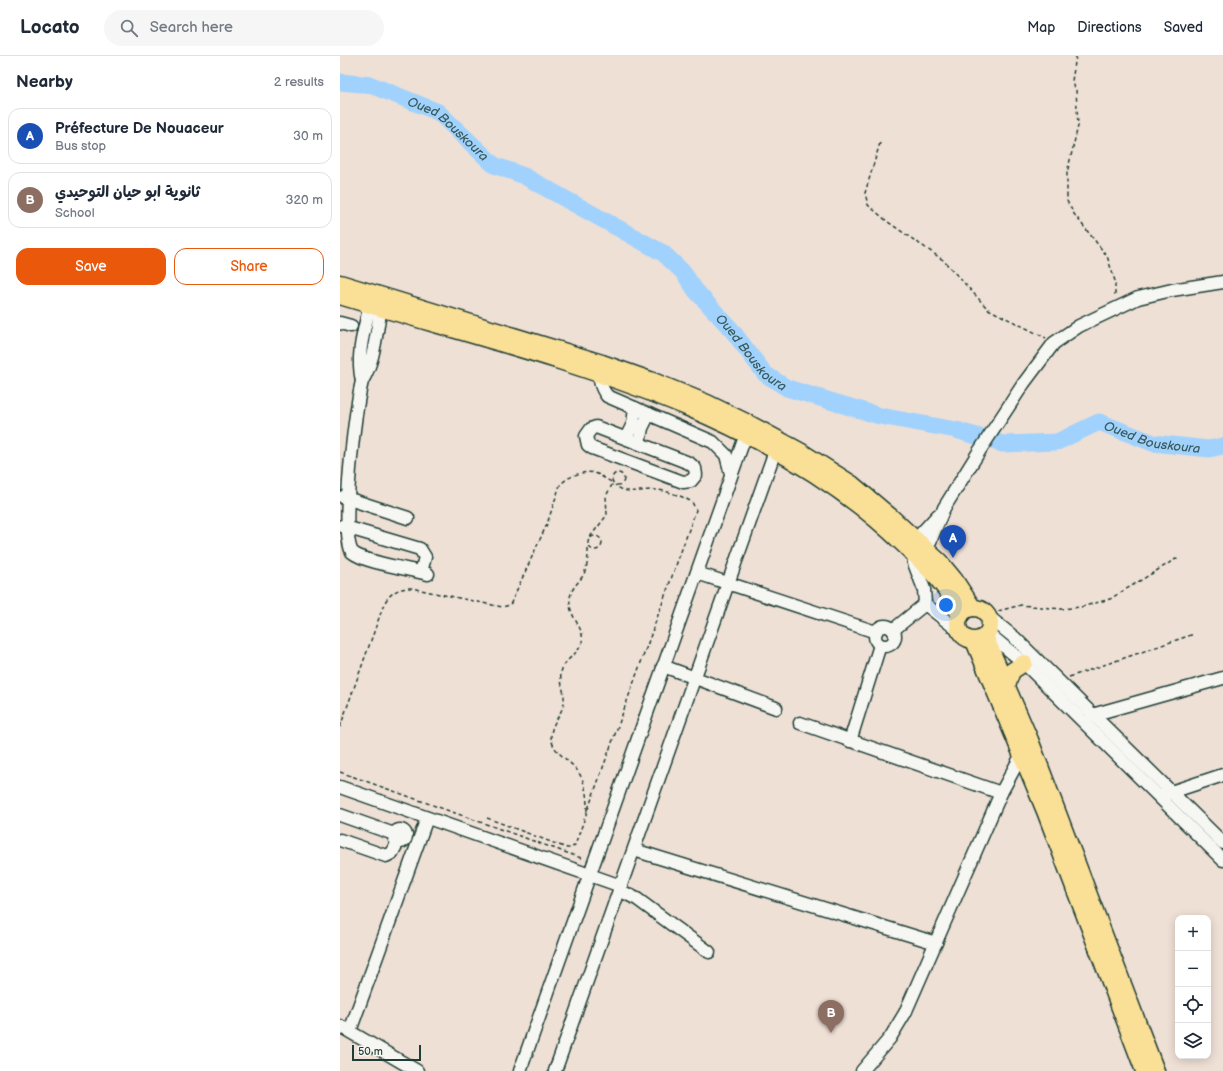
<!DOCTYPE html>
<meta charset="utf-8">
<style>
:root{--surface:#fff;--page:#f6f6f7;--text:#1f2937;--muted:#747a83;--line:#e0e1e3;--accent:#ea580c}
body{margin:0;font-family:"Balsamiq Sans","Playpen Sans Arabic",sans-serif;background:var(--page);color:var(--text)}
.controls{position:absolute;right:12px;bottom:12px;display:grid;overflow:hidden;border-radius:8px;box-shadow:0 2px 10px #0003}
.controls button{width:36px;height:36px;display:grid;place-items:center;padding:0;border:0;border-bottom:1px solid var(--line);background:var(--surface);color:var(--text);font:20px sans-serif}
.scale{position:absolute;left:12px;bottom:10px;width:69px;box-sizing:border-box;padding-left:4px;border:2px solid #1f3d34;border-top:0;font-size:11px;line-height:14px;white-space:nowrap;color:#1f3d34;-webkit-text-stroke:3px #f6f6f2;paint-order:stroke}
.you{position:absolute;left:606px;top:549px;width:14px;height:14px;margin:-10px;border:3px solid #fff;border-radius:50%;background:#1a73e8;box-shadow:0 0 0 6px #1a73e833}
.badge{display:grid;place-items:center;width:26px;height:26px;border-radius:50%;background:var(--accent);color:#fff;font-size:13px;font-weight:700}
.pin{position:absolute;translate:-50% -33px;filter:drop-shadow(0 1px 2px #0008)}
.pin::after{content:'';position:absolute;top:21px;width:14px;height:12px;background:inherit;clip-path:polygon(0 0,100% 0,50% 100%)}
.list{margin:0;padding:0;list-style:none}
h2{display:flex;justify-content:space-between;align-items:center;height:52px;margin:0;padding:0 16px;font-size:17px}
h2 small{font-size:13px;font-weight:400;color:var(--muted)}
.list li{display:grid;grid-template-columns:26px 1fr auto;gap:12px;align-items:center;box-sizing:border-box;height:56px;margin:0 8px 8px;padding:0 8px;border:1px solid var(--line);border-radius:12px}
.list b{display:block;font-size:15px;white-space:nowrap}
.list p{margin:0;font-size:13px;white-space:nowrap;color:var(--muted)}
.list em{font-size:13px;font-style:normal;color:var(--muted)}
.actions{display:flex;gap:8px;padding:12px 16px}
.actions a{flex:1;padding:9px 0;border:1px solid var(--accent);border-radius:12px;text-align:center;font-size:14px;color:var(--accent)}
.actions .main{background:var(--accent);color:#fff}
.icon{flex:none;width:22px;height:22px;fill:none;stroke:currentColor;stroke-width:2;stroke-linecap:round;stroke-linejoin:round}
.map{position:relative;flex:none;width:883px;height:1015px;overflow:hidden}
header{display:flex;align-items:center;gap:24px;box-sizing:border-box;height:56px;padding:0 20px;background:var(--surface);border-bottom:1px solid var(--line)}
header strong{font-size:19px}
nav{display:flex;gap:22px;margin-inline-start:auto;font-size:14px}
.search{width:280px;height:36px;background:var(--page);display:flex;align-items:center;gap:10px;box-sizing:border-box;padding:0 14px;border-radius:22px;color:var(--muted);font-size:15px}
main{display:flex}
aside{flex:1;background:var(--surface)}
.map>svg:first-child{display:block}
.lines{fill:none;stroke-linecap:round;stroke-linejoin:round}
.river{stroke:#a0d2fd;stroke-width:17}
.minor-casing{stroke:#1f3d34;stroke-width:15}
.major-casing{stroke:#1f3d34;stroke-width:19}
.path{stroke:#1f3d34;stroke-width:1.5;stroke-dasharray:4 3;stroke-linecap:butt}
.minor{stroke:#f6f6f2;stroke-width:12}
.major{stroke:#fadf96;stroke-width:16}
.labels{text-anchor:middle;stroke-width:4;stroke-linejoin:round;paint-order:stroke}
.water-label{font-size:13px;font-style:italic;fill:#395b5c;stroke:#f6f6f2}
</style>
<header>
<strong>Locato</strong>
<div class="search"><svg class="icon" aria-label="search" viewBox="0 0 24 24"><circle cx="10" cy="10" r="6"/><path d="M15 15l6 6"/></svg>Search here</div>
<nav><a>Map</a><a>Directions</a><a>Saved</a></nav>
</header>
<main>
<aside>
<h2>Nearby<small>2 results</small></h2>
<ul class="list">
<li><span class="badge" style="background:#1a4fb4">A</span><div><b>Préfecture De Nouaceur</b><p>Bus stop</p></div><em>30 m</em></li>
<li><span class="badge" style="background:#8d6e63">B</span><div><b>ثانوية ابو حيان التوحيدي</b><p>School</p></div><em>320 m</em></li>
</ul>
<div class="actions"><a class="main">Save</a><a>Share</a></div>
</aside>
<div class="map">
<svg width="883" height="1015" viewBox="0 0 883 1015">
<rect width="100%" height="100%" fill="#efe0d6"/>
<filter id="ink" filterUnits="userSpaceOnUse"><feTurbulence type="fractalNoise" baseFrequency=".025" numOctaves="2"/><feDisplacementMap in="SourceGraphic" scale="8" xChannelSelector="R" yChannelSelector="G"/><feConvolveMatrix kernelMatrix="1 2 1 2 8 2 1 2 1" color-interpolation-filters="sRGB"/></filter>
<g filter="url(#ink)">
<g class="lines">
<path class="river" id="s1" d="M0,26l31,3 67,27 56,53 30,11 139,77 20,19 13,19 35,38 34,45 22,14 93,28 76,14 47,14 54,-2 42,-20 54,21 56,6 14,-3"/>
<defs>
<g id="minor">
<path d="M30,249c-6,26 -14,49 -8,76 13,-21 14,-49 19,-73"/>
<path d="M0,267l11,3"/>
<path d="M261,313c-3,10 0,19 6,27l106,46 13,13 5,19"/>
<path d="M22,325c-7,31 -22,150 -10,171 13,11 58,17 76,22"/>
<path d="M256,371l93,36 6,5 1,7 -5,6 -8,1 -91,-34 -4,-3 -2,-9 5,-7z"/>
<path d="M286,382l7,-14 2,-16"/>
<path d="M299,387l3,-15 7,-14"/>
<path d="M3,441l65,21"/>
<path d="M598,459l-22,24 -3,14 1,10 10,26 1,15 34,27"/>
<path d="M2,470l78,23 5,8 -4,15"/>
<path d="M587,493l17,-41 36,-58 44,-67 30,-40 25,-17 59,-28 34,-8 51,-8"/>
<path d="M357,517l179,59"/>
<path d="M649,561l26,21 208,205"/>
<circle cx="545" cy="580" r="10"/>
<path d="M553,574l32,-26"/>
<path d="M648,577l36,30 199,197"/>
<path d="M323,610l113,42"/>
<path d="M752,659l131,-37"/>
<path d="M460,667l201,70"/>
<path d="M510,685l30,-96"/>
<path d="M0,731l281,99"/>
<path d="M825,738l58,-19"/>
<path d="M0,759l54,19"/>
<circle cx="60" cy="780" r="6"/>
<path d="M0,784l46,16 6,-3 6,-11"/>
<path d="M294,794l302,93"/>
<path d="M279,834l18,9 72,53"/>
<path d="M0,970l77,45"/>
<path d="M10,975l77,-213"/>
<path d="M180,1015l226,-637"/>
<path d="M215,1015l220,-620"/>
<path d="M522,1015l28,-33 15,-25 96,-220 21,-39"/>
</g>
<g id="major">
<path d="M0,227l262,80 51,18 54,22 41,20 52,28 52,33 38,32 50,46 14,17 19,29"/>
<path d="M0,240c192,59 414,103 563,248 22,21 47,43 57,73"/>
<circle cx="634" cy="568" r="16"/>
<path d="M645,580l45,104 126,331"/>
<path d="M634,585l71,170 99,260"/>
<path d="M667,629l5,-14 12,-8"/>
</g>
</defs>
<use href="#minor" class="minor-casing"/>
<use href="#major" class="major-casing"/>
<g class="path">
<path d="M736,0l-4,25 4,9 2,36 -11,47v28l7,13 33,42 8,25v16"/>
<path d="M540,87l-15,50 3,12 20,17 55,38 45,49 58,29"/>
<circle cx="278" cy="423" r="6"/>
<circle cx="255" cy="487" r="7"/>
<path d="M250,481l17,-22 -1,-19 7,-13"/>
<path d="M658,555l23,-6 40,4 20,-2 29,-8 69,-42"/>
<path d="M729,621l125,-43"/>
<path d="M0,671l44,-123c6,-11 14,-16 27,-16l91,19 8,-2 37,-81 13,-39c8,-9 24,-15 35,-12 6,2 11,7 17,9"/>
<path d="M0,716l244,87"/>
<path d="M247,755c0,-14 -1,-27 -8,-38 -9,-14 -28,-20 -28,-38 1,-14 12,-21 13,-34 1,-11 -6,-21 -2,-32 4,-11 17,-15 20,-27 3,-15 -14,-25 -12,-42 0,-12 9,-17 14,-26 4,-9 4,-18 4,-27"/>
<path d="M147,762l80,30h4l4,-3 121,-335 -4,-8c-10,-6 -24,-11 -35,-12 -15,-1 -30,6 -42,-5"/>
</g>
<use href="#minor" class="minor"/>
<use href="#major" class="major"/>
</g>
</g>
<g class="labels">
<g class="water-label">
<text dy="5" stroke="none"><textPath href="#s1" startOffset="121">Oued Bouskoura</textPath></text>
<text dy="5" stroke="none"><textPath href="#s1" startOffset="505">Oued Bouskoura</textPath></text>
<text dy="5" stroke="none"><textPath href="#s1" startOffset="936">Oued Bouskoura</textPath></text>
</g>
</g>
</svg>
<div class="controls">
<button>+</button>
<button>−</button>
<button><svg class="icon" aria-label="locate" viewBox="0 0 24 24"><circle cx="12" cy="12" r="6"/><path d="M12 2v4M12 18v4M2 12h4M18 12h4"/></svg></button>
<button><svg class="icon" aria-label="layers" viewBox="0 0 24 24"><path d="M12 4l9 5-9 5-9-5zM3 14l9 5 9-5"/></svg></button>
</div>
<div class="scale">50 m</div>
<div class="you"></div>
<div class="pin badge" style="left:613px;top:502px;background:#1a4fb4">A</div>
<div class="pin badge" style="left:491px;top:977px;background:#8d6e63">B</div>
</div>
</main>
